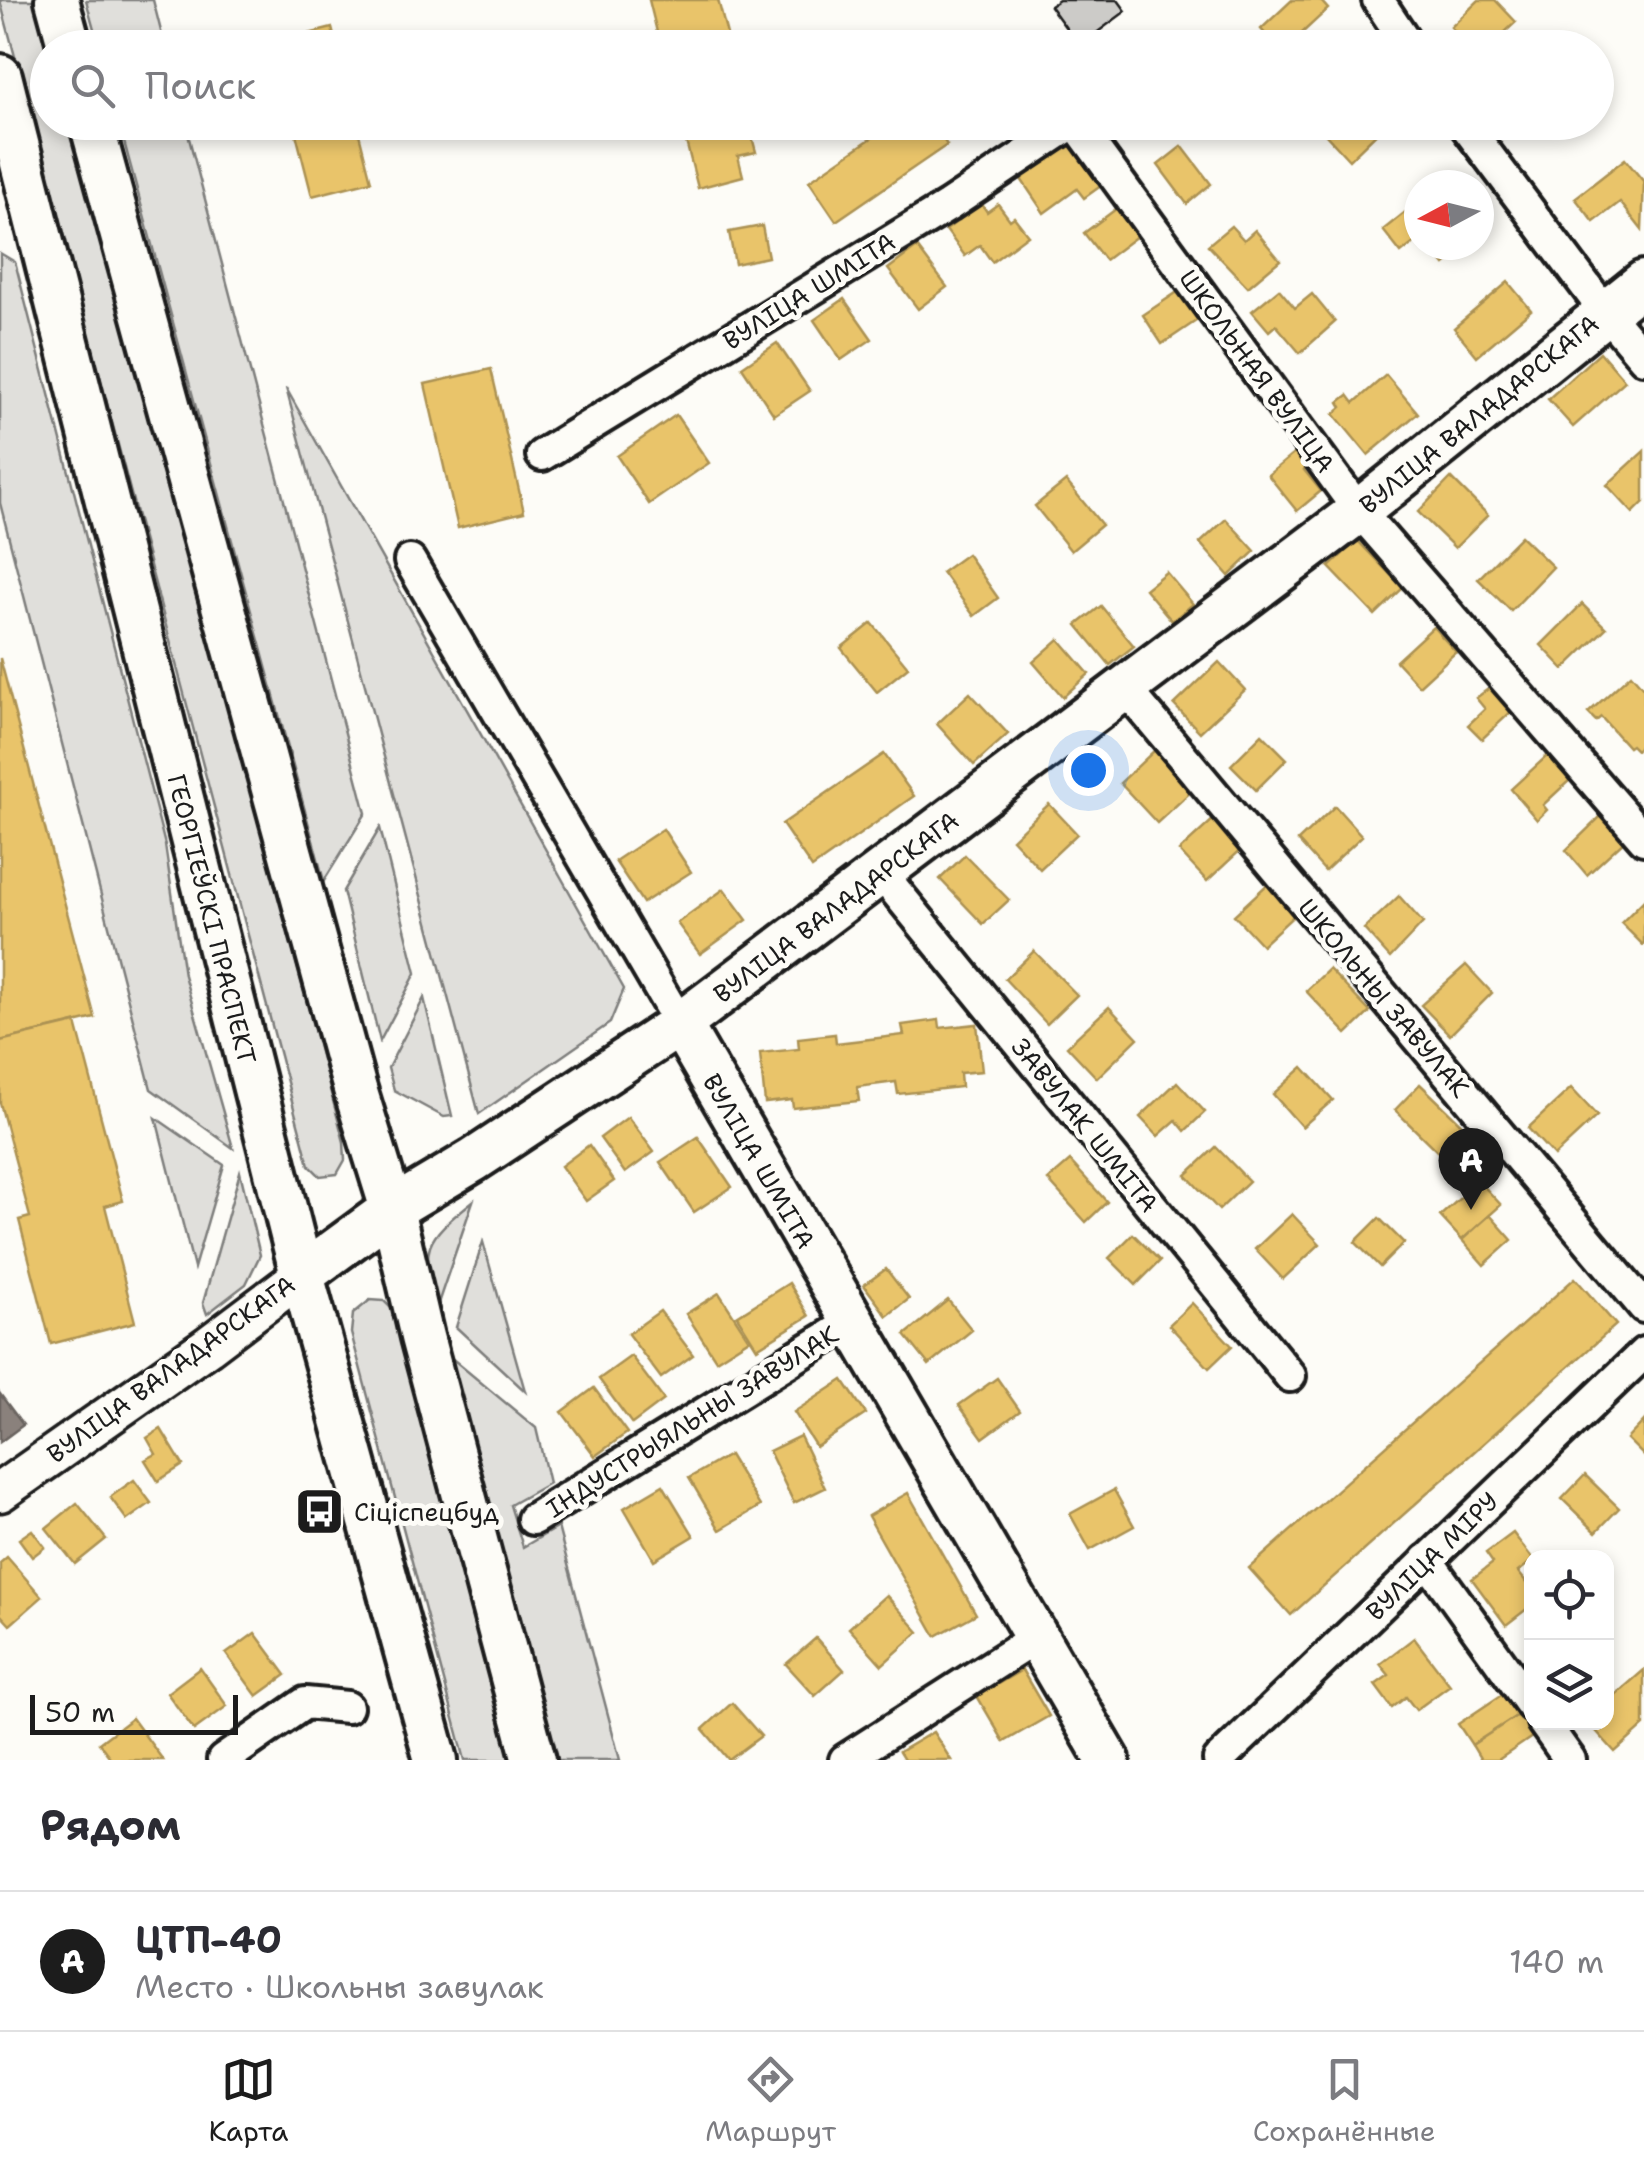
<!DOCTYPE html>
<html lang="ru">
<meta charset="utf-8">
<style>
:root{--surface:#fff;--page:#f2f2f3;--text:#2b2b33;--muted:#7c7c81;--line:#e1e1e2;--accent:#1c1c1c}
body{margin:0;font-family:"Shantell Sans",sans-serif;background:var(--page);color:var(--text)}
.controls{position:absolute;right:30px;bottom:30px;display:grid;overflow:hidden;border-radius:20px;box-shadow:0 5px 15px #0003}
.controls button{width:90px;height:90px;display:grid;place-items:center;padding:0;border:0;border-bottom:2px solid var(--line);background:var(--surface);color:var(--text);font:50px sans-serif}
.compass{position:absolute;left:1404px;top:170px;width:90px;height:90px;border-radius:50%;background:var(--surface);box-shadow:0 5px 15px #0003;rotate:263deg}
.scale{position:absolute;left:30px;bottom:25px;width:208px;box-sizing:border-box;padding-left:10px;border:5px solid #1c1c1c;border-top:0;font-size:28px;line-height:35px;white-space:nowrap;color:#1c1c1c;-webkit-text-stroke:8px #fdfcf7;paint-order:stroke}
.you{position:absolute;left:1088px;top:770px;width:35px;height:35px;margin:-25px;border:8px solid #fff;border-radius:50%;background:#1a73e8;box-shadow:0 0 0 15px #1a73e833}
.badge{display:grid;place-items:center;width:65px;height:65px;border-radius:50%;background:var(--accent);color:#fff;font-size:32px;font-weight:700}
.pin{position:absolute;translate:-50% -82px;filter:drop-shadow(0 2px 5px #0008)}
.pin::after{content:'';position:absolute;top:52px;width:35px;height:30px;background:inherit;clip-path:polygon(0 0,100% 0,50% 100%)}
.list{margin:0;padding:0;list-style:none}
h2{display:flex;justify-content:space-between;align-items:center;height:130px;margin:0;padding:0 40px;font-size:42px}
h2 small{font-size:32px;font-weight:400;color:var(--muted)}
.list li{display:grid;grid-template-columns:65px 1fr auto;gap:30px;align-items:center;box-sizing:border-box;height:140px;padding:0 40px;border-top:2px solid var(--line)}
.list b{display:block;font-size:38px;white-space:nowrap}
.list p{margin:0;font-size:32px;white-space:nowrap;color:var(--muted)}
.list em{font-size:32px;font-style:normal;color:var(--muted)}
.icon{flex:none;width:55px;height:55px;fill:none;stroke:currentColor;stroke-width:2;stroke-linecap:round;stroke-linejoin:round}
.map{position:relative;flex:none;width:1644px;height:1760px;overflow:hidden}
.search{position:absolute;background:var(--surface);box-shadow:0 5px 15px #0003;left:30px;right:30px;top:30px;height:110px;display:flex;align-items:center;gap:25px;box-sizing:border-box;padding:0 35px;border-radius:55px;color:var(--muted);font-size:38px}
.sheet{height:270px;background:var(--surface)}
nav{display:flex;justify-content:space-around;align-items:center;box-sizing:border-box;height:140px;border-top:2px solid var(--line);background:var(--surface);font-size:28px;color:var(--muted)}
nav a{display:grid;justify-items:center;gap:5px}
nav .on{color:var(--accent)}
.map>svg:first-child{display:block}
.green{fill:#e0dfdb;stroke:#7e7e7c;stroke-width:2.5}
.homes{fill:#e9c46a;stroke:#ac9253;stroke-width:2.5}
.industry{fill:#8a817c;stroke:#69635f;stroke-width:2.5}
.building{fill:#cccbc8;stroke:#1c1c1c;stroke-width:2.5}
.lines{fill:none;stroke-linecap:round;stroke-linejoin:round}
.minor-casing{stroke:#1c1c1c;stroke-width:38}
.tertiary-casing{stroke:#1c1c1c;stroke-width:45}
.secondary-casing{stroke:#1c1c1c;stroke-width:50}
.minor{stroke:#fdfcf7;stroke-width:30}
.tertiary{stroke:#fdfcf7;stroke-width:38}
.secondary{stroke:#fdfcf7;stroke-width:42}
.labels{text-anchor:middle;stroke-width:10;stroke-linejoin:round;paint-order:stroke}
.street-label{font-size:25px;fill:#1c1c1c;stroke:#fdfcf7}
.poi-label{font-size:25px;fill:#1c1c1c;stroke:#fdfcf7;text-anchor:start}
</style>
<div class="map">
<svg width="1644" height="1760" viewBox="0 0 1644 1760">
<rect width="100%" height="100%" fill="#fdfcf7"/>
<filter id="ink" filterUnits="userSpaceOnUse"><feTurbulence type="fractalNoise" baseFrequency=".01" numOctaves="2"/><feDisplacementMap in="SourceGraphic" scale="20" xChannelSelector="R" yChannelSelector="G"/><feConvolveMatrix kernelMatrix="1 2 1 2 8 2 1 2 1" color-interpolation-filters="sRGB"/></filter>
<g filter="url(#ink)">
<g class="green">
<path d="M0,0h40l13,47 -5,1v74l25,1 271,1019 1,18 -8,14 -17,2 -11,-11z"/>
<path d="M86,0h67l12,47h-66z"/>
<path d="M119,123h66l181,690 -42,68z"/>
<path d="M0,253l15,9 150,583 19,130 49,173 -82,-59 -151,-586z"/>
<path d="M286,388l338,601 -14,34 -131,91z"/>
<path d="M380,828l36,145 -36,68 -37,-150z"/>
<path d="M424,998l28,118 -8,1 -50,-27 -6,-22z"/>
<path d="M156,1118l68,47 -30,103z"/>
<path d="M240,1172l20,83 -14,29 -39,30 -4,-11z"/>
<path d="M473,1201l-38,111c-12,-65 -15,-69 38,-111z"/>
<path d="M483,1242l42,149 -69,-64z"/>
<path d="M370,1300l14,1 9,9 117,450h-45l-114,-427 2,-19z"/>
<path d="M443,1351l93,77 13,55 -39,22 13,42 35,-20 62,233h-69z"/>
</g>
<g class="homes">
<path d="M649,0h69l12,46 -69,2z"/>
<path d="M1292,0h28l8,9 -42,39h-9l-16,-19z"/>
<path d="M1479,0h16l21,22 -28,26h-18l-19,-21z"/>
<path d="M332,28l5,20h-63l-1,-5z"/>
<path d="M293,122h63l15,59 -59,15z"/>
<path d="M681,122h67l8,30 -18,4 5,20 -45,12z"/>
<path d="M895,122h37l15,23 -111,76 -27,-40z"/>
<path d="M1102,122h36l-23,18z"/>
<path d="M1336,122h52l-39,38 -24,-26z"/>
<path d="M1073,138l32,45 -21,15 -7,-9 -33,24 -25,-37z"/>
<path d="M1182,146l29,38 -24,20 -29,-39z"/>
<path d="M1625,159l19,23 -2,48 -22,-28 -26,20 -19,-24z"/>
<path d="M1419,201v38l-18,14 -18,-23z"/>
<path d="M981,203l6,9 11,-8 12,16 4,-3 14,18 -36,27 -12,-17 -15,11 -19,-26z"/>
<path d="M1120,206l21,27 -36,27 -21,-27z"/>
<path d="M762,226l6,31 -33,7 -6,-32z"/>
<path d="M1231,226l13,14 11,-10 25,30 -32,27 -40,-42z"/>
<path d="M1429,245h41l-25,20z"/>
<path d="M917,247l30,40 -29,22 -30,-40z"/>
<path d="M1508,282l23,28 -54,46 -23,-28z"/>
<path d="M1182,289l20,28 -40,27 -19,-29z"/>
<path d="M1279,289l16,19 17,-14 23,28 -35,31 -24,-28 -7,6 -17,-20z"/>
<path d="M844,299l28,40 -31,21 -27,-40z"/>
<path d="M777,343l33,48 -36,24 -32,-48z"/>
<path d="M1600,352l25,29 -52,46 -25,-28z"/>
<path d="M491,369l33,143 -66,16 -33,-144z"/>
<path d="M1386,375l32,38 -50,42 -34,-41 8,-7 -3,-5 9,-7 6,8z"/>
<path d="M676,415l33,48 -60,41 -32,-48z"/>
<path d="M1297,451l13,15 -6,4 17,21 -24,20 -29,-36z"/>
<path d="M1644,451v51l-11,11 -26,-28z"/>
<path d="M1451,478l37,37 -33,33 -37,-36z"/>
<path d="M1066,481l36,44 -31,26 -36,-45z"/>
<path d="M1226,519l29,32 -26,25 -29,-33z"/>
<path d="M1521,536l32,31 -42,44 -33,-32z"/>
<path d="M1357,540l46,48 -28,27 -46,-48z"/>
<path d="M967,554l31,44 -24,18 -32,-44z"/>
<path d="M1166,572l27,32 -21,17 -27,-32z"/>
<path d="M1582,604l24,24 -42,41 -23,-24z"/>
<path d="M1101,606l33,40 -24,19 -33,-40z"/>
<path d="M872,623l36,44 -31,25 -36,-44z"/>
<path d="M1433,627l23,25 -37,34 -23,-25z"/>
<path d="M1059,639l30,35 -26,23 -30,-35z"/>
<path d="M0,658l95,360 -95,23z"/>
<path d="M1219,662l26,28 -45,42 -26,-27z"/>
<path d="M1631,674l13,15v54l-8,7 -5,-5 -3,2 -27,-30 -5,4 -8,-8z"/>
<path d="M1495,684l5,6 -4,3 17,17 -31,29 -14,-14 17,-16 -9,-11z"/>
<path d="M970,693l38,41 -34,31 -37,-41z"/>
<path d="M1262,734l25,25 -31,31 -25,-25z"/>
<path d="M1157,748l38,40 -38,35 -37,-40z"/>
<path d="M884,754l30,42 -102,72 -30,-44z"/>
<path d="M1548,755l23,24 -28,26 4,5 -10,10 -26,-31z"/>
<path d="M1049,804l28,30 -37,35 -28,-30z"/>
<path d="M1335,806l27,30 -37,35 -27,-30z"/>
<path d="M1602,815l23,25 -38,35 -21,-25z"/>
<path d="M1216,817l28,30 -37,34 -28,-30z"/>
<path d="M663,829l28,43 -48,31 -28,-42z"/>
<path d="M965,855l44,45 -26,24 -43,-45z"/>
<path d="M1271,881l28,30 -37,34 -28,-30z"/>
<path d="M724,889l23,31 -47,34 -23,-31z"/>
<path d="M1399,896l24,27 -33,35 -26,-29z"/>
<path d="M1644,900v44l-1,1 -22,-22z"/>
<path d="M1034,951l43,44 -30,29 -42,-45z"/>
<path d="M1466,965l26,28 -42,42 -29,-30z"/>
<path d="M1329,969l41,43 -23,22 -41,-43z"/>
<path d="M1109,1007l29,31 -41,40 -30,-32z"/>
<path d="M939,1020l1,8 37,-4 5,47 -22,2 1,14 -63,7 -2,-12 -39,5 2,14 -66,7 -1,-8 -27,3 -5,-50 39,-4 -1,-11 37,-4 1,9 68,-8 -2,-10z"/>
<path d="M76,1023l47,178 -18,5 30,116 -84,22 -32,-124 11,-3 -30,-114v-62z"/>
<path d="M1303,1067l30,33 -31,27 -29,-33z"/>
<path d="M1177,1082l28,30 -20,19 -9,-11 -18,16 -18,-19z"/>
<path d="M1420,1084l51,49 -26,26 -50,-49z"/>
<path d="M1571,1088l26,28 -43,40 -26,-28z"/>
<path d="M628,1117l26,35 -29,21 -25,-35z"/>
<path d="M698,1137l34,50 -38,25 -34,-50z"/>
<path d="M589,1145l25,36 -28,20 -25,-35z"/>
<path d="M1216,1147l33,34 -30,29 -33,-35z"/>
<path d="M1070,1161l37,41 -21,20 -38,-42z"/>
<path d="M1479,1181l22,24 -39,35 -22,-24z"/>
<path d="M1292,1214l28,30 -37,35 -28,-30z"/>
<path d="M1490,1215l22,25 -28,25 -22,-25z"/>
<path d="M1379,1218l25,25 -24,24 -25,-25z"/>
<path d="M1133,1234l27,27 -24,24 -27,-27z"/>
<path d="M886,1269l23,30 -22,17 -23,-31z"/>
<path d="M1575,1278l41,47 -325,290 -42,-47z"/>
<path d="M789,1283l20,33 -52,32 -20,-32z"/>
<path d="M719,1293l30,46 -33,21 -30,-46z"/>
<path d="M948,1300l24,30 -43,35 -24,-30z"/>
<path d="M1192,1303l40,43 -23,22 -40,-43z"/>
<path d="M660,1311l33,44 -32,23 -33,-44z"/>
<path d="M631,1356l33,44 -32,24 -33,-45z"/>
<path d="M997,1378l23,33 -37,27 -24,-33z"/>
<path d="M843,1380l23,34 -50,33 -22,-35z"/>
<path d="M594,1388l33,45 -32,23 -33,-44z"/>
<path d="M1644,1421v35l-17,-17z"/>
<path d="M161,1429l22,36 -25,16 -13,-21 11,-6 -9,-16z"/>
<path d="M800,1436l25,52 -31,15 -25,-52z"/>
<path d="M729,1455l31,51 -40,24 -31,-52z"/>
<path d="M1585,1475l34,33 -23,24 -34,-33z"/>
<path d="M134,1480l17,23 -24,17 -17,-23z"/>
<path d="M663,1485l31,51 -40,24 -30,-52z"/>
<path d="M1114,1490l20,36 -44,24 -20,-36z"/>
<path d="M908,1493l68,121 -40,22 -68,-120z"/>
<path d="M77,1503l29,36 -31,25 -29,-36z"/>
<path d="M32,1530l13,17 -13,10 -13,-18z"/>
<path d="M1513,1533l19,25v3l-14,11 14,17v16l-26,20 -34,-46 21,-16 -7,-10z"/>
<path d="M7,1557l35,40 -32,28 -10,-11v-51z"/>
<path d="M886,1595l33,37 -37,33 -33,-37z"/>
<path d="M255,1633l31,42 -29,21 -31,-42z"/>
<path d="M816,1638l28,32 -29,26 -29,-32z"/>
<path d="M1414,1638l36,47 -34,25 -10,-13 -14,11 -17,-23 14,-10 -9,-11z"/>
<path d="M200,1668l27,38 -33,24 -27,-37z"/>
<path d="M1022,1670l27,46 -45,26 -27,-46z"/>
<path d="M1644,1670v56l-29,26 -27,-30h18v-19z"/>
<path d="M1506,1692l15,21 -49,32 -14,-21z"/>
<path d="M732,1703l29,33 -32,24 -26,-31z"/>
<path d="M1521,1713l14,22 -37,25h-17l-9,-15z"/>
<path d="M132,1718l31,42h-51l-13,-17z"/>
<path d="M933,1732l18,28h-47l-5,-8z"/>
</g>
<path class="industry" d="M0,1394l23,31 -23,17z"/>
<path class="building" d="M1059,0h59l8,11 -47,35 -29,-40z"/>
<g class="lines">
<defs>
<g id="minor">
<path d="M1378,0l32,48"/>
<path d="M1075,122l284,389 285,328"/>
<path d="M1463,122l143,191 38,45"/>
<path d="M542,455l406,-249 126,-84"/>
<path d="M410,561l270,463"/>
<path d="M1126,689l518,618"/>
<path d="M881,873l409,503"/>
<path d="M533,1519l319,-197"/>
<path d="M1427,1560l105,146"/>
<path d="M1543,1722l27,38"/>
<path d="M223,1760l82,-57 42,4"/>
<path d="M845,1760l192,-123"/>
<path d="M1219,1760l425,-407"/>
</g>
<path id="tertiary" d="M0,1492l208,-146 94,-71"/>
<g id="secondary">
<path d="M57,0l13,48"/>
<path d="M0,76l302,1199 134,485"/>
<path d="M91,122l264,967 37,120 30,128 112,423"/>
<path d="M680,1024l428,736"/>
<path d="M302,1275l90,-66 82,-49 206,-136 679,-513 285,-229"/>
</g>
</defs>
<use href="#minor" class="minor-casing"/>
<use href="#tertiary" class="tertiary-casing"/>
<use href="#secondary" class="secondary-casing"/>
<use href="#minor" class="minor"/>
<use href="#tertiary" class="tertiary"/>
<use href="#secondary" class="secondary"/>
</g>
</g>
<defs>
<symbol id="bus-square" viewBox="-11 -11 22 22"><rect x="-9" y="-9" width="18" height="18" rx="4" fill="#1c1c1c" stroke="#fdfcf7"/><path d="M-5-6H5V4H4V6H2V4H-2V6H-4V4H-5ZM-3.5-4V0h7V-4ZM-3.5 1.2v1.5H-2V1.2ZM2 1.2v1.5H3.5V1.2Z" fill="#fff"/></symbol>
</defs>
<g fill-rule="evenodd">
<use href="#bus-square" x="292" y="1484" width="55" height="55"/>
</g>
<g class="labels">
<g class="street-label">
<text transform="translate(809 291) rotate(-32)" y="9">ВУЛІЦА ШМІТА</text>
<text transform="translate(1257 371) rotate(54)" y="9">ШКОЛЬНАЯ ВУЛІЦА</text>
<text transform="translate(1479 414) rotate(-39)" y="9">ВУЛІЦА ВАЛАДАРСКАГА</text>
<text transform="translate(836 907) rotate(-37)" y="9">ВУЛІЦА ВАЛАДАРСКАГА</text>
<text transform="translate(212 919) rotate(76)" y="9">ГЕОРГІЕЎСКІ ПРАСПЕКТ</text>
<text transform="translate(1384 998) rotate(50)" y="9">ШКОЛЬНЫ ЗАВУЛАК</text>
<text transform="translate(1085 1125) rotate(51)" y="9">ЗАВУЛАК ШМІТА</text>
<text transform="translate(759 1161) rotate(60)" y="9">ВУЛІЦА ШМІТА</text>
<text transform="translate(171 1369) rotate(-36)" y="9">ВУЛІЦА ВАЛАДАРСКАГА</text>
<text transform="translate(692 1421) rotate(-32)" y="9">ІНДУСТРЫЯЛЬНЫ ЗАВУЛАК</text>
<text transform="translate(1432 1556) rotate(-44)" y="9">ВУЛІЦА МІРУ</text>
</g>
<g class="poi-label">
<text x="354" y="1521">Сіціспецбуд</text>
</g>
</g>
</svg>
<div class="controls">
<button><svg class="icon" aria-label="locate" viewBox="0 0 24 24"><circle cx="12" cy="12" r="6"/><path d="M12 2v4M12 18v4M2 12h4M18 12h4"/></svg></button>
<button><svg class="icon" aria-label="layers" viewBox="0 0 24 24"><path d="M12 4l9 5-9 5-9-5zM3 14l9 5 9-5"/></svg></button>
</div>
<svg class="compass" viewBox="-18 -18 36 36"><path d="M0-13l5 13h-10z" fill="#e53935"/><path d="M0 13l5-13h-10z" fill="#7c7c81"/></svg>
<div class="scale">50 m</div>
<div class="you"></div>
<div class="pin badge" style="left:1471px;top:1210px">A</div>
<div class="search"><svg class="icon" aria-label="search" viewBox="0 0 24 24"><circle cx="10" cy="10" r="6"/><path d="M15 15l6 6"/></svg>Поиск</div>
</div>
<section class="sheet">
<h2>Рядом<small></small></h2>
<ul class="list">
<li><span class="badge">A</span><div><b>ЦТП-40</b><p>Место · Школьны завулак</p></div><em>140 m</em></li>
</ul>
</section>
<nav>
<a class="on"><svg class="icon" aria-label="map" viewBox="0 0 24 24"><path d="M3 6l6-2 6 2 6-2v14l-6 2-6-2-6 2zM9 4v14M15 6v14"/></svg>Карта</a>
<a><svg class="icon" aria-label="directions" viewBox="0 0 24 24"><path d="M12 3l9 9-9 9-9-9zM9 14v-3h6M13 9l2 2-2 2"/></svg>Маршрут</a>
<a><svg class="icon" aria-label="saved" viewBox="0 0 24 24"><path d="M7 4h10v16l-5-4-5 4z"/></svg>Сохранённые</a>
</nav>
